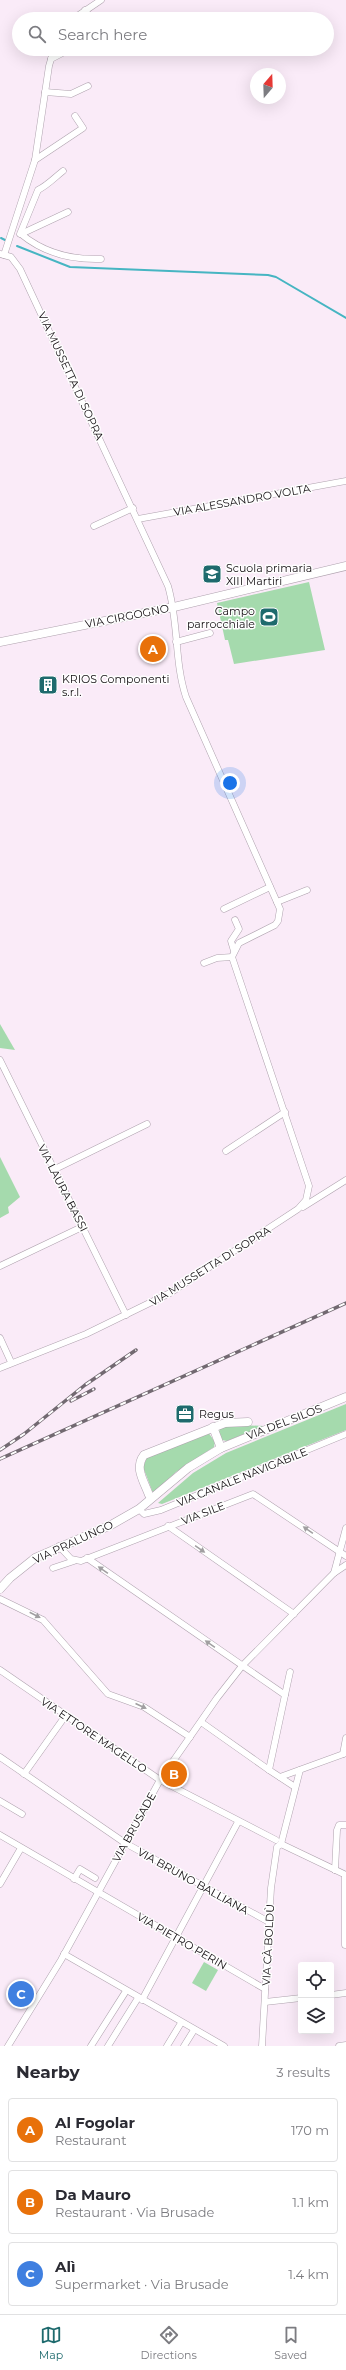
<!DOCTYPE html>
<meta charset="utf-8">
<style>
:root{--surface:#fff;--page:#f7f7f7;--text:#2b2b33;--muted:#7c7c81;--line:#e1e1e2;--accent:#1e6a6d}
body{margin:0;font-family:Montserrat,sans-serif;background:var(--page);color:var(--text)}
.controls{position:absolute;right:12px;bottom:12px;display:grid;overflow:hidden;border-radius:4px;box-shadow:0 4px 16px #0002}
.controls button{width:36px;height:36px;display:grid;place-items:center;padding:0;border:0;border-bottom:1px solid var(--line);background:var(--surface);color:var(--text);font:20px sans-serif}
.compass{position:absolute;left:250px;top:68px;width:36px;height:36px;border-radius:50%;background:var(--surface);box-shadow:0 4px 16px #0002;rotate:19deg}
.you{position:absolute;left:230px;top:783px;width:14px;height:14px;margin:-10px;border:3px solid #fff;border-radius:50%;background:#1a73e8;box-shadow:0 0 0 6px #1a73e833}
.badge{display:grid;place-items:center;width:26px;height:26px;border-radius:50%;background:var(--accent);color:#fff;font-size:13px;font-weight:700}
.pin{position:absolute;translate:-50% -50%;border:2px solid #fff;box-shadow:0 1px 4px #0006}
.list{margin:0;padding:0;list-style:none}
h2{display:flex;justify-content:space-between;align-items:center;height:52px;margin:0;padding:0 16px;font-size:17px}
h2 small{font-size:13px;font-weight:400;color:var(--muted)}
.list li{display:grid;grid-template-columns:26px 1fr auto;gap:12px;align-items:center;box-sizing:border-box;height:64px;margin:0 8px 8px;padding:0 8px;border:1px solid var(--line);border-radius:4px}
.list b{display:block;font-size:15px;white-space:nowrap}
.list p{margin:0;font-size:13px;white-space:nowrap;color:var(--muted)}
.list em{font-size:13px;font-style:normal;color:var(--muted)}
.icon{flex:none;width:22px;height:22px;fill:none;stroke:currentColor;stroke-width:2;stroke-linecap:round;stroke-linejoin:round}
.map{position:relative;flex:none;width:346px;height:2046px;overflow:hidden}
.search{position:absolute;background:var(--surface);box-shadow:0 4px 16px #0002;left:12px;right:12px;top:12px;height:44px;display:flex;align-items:center;gap:10px;box-sizing:border-box;padding:0 14px;border-radius:22px;color:var(--muted);font-size:15px}
.sheet{height:268px;background:var(--surface)}
nav{display:flex;justify-content:space-around;align-items:center;box-sizing:border-box;height:56px;border-top:1px solid var(--line);background:var(--surface);font-size:11px;color:var(--muted)}
nav a{display:grid;justify-items:center;gap:2px}
nav .on{color:var(--accent)}
.map>svg:first-child{display:block}
.green{fill:#a5daad}
.lines{fill:none;stroke-linecap:round;stroke-linejoin:round}
.stream{stroke:#46b5c2;stroke-width:2}
.street-casing{stroke:#afa2ae;stroke-width:7}
.secondary-casing{stroke:#afa2ae;stroke-width:9}
.street{stroke:#fff;stroke-width:6}
.secondary{stroke:#fff;stroke-width:8}
.rail-casing{stroke:#726971;stroke-width:3.5}
.rail{stroke:#fefefe;stroke-width:2;stroke-dasharray:6;stroke-linecap:butt}
.oneway{fill:#a19fa1}
.labels{text-anchor:middle;stroke-width:3;stroke-linejoin:round;paint-order:stroke}
.street-label{font-size:11px;fill:#140f13;stroke:#fefefe}
.poi-label{font-size:11px;fill:#140f13;stroke:#fefefe;text-anchor:start}
</style>
<div class="map">
<svg width="346" height="2046" viewBox="0 0 346 2046">
<rect width="100%" height="100%" fill="#faebf8"/>
<g class="green">
<path d="M309,582l16,68 -91,14 -6,-24h-3l-8,-37z"/>
<path d="M0,1024l15,26 -15,-2z"/>
<path d="M0,1157l20,40 -12,10 1,6 -9,5z"/>
<path d="M346,1404v26l-184,74 -4,-1 35,-30 33,-20z"/>
<path d="M238,1425l26,1 -37,15 -5,-1 -3,-8 1,-4z"/>
<path d="M208,1432l7,10 -1,5 -38,25 -23,21 -10,-26 4,-10z"/>
<path d="M204,1962l14,8 -12,21 -14,-8z"/>
</g>
<g class="lines">
<g class="stream">
<path d="M1,238l4,2"/>
<path d="M17,246l53,21 198,8 8,2 70,41"/>
</g>
<defs>
<g id="street">
<path d="M85,10l6,9"/>
<path d="M73,19l28,-19"/>
<path d="M51,59l19,-10"/>
<path d="M45,92l26,2 17,-8"/>
<path d="M35,160l48,-32 -8,-12"/>
<path d="M68,212l-47,22c23,19 51,26 80,25"/>
<path d="M20,234l18,-44c10,-5 16,-12 25,-19"/>
<path d="M0,254l11,3 9,12 148,317c11,37 6,75 18,111l94,212 -2,12 -3,4 -36,18 -7,14 77,229 -3,14 -8,9 -128,84 -84,41 -86,34"/>
<path d="M4,255l31,-95 14,-94 5,-17"/>
<path d="M138,519l208,-38"/>
<path d="M94,526l39,-18"/>
<path d="M176,642l34,-9"/>
<path d="M277,902l30,-12"/>
<path d="M224,909l46,-22"/>
<path d="M234,951l-3,-10 8,-12 -4,-9"/>
<path d="M204,963l13,-5 15,-1"/>
<path d="M0,1060l126,255"/>
<path d="M226,1151l59,-39"/>
<path d="M53,1170l94,-46"/>
<path d="M303,1207l43,-27"/>
<path d="M0,1266l82,-39"/>
<path d="M0,1338l11,24"/>
<path d="M139,1509l5,5 17,-4 185,-76"/>
<path d="M168,1526l126,88"/>
<path d="M59,1546l12,13 10,2 172,-67 93,62"/>
<path d="M87,1558l198,137 -16,75 26,17"/>
<path d="M53,1568l21,-7"/>
<path d="M334,1573l12,-8"/>
<path d="M0,1599l43,21 65,74 36,13 46,30"/>
<path d="M0,1670l160,110 116,60"/>
<path d="M285,1695l5,-23"/>
<path d="M201,1722l68,48"/>
<path d="M343,1754l3,-16"/>
<path d="M0,1757l125,86 144,79"/>
<path d="M24,1774l42,-59"/>
<path d="M280,1777l66,-24"/>
<path d="M0,1801l22,13"/>
<path d="M0,1835l265,154"/>
<path d="M281,1844l19,-74"/>
<path d="M281,1844l65,31"/>
<path d="M335,1870l2,-40 2,-5h7"/>
<path d="M74,1879l6,-10 15,9"/>
<path d="M0,1884l21,-36"/>
<path d="M345,1945v-70"/>
<path d="M64,1954l160,92"/>
<path d="M331,1995l15,-2"/>
<path d="M142,2000l96,-178"/>
<path d="M265,2002l36,-4"/>
<path d="M8,2046l53,-86 99,-180 57,-82 25,-32 92,-93 12,-45"/>
<path d="M91,2046l35,-55"/>
<path d="M108,2046l30,-48"/>
<path d="M167,2046l14,-23"/>
<path d="M184,2046l10,-16"/>
<path d="M262,2046l9,-158 6,-41 4,-3"/>
<path d="M339,2046l7,-1"/>
</g>
<g id="secondary">
<path d="M0,642l174,-35 172,-41"/>
<path d="M213,1427l8,21"/>
<path d="M149,1495c-5,-14 -15,-27 -5,-40l81,-32 23,-1"/>
<path d="M0,1589l10,-11 25,-20 76,-33 28,-16 49,-41 33,-20 125,-51"/>
</g>
</defs>
<use href="#street" class="street-casing"/>
<use href="#secondary" class="secondary-casing"/>
<use href="#street" class="street"/>
<use href="#secondary" class="secondary"/>
<defs>
<g id="rail">
<path d="M71,1401l23,-12"/>
<path d="M0,1450l24,-16 61,-49 51,-35"/>
<path d="M0,1459l346,-156"/>
</g>
</defs>
<use href="#rail" class="rail-casing"/>
<use href="#rail" class="rail"/>
</g>
<defs><path id="oneway-solid" d="M-6-.8H1V-3.2L6.5 0L1 3.2V.8H-6Z"/></defs>
<g class="oneway">
<use href="#oneway-solid" transform="translate(308 1530) rotate(-145)"/>
<use href="#oneway-solid" transform="translate(200 1549) rotate(35)"/>
<use href="#oneway-solid" transform="translate(103 1570) rotate(-145)"/>
<use href="#oneway-solid" transform="translate(35 1615) rotate(27)"/>
<use href="#oneway-solid" transform="translate(210 1644) rotate(-145)"/>
<use href="#oneway-solid" transform="translate(141 1706) rotate(24)"/>
</g>
<defs>
<symbol id="school-square" viewBox="-11 -11 22 22"><rect x="-9" y="-9" width="18" height="18" rx="4" fill="#1e6a6d" stroke="#fefefe"/><path d="M0-5L7-2L0 1L-7-2ZM-4 1L0 2.5L4 1V4Q0 6-4 4Z" fill="#fff"/></symbol>
<symbol id="stadium-square" viewBox="-11 -11 22 22"><rect x="-9" y="-9" width="18" height="18" rx="4" fill="#1e6a6d" stroke="#fefefe"/><path d="M0-5a6.5 5 0 1 0 0 10a6.5 5 0 1 0 0-10ZM-3.5-1.8h7v3.6h-7Z" fill="#fff"/></symbol>
<symbol id="building-square" viewBox="-11 -11 22 22"><rect x="-9" y="-9" width="18" height="18" rx="4" fill="#1e6a6d" stroke="#fefefe"/><path d="M-4-6H4V6H1V3H-1V6H-4ZM-2.5-4.3h1.7v1.8h-1.7ZM.8-4.3h1.7v1.8H.8ZM-2.5-1h1.7V.8h-1.7ZM.8-1h1.7V.8H.8Z" fill="#fff"/></symbol>
<symbol id="office-square" viewBox="-11 -11 22 22"><rect x="-9" y="-9" width="18" height="18" rx="4" fill="#1e6a6d" stroke="#fefefe"/><path d="M-6-3h4V-5.5h4V-3h4V5H-6ZM-1-4.5V-3h2v-1.5ZM-6 0V1H6V0Z" fill="#fff"/></symbol>
</defs>
<g fill-rule="evenodd">
<use href="#school-square" x="201" y="563" width="22" height="22"/>
<use href="#stadium-square" x="258" y="606" width="22" height="22"/>
<use href="#building-square" x="37" y="674" width="22" height="22"/>
<use href="#office-square" x="174" y="1403" width="22" height="22"/>
</g>
<g class="labels">
<g class="street-label">
<text transform="translate(71 376) rotate(65)" y="4">VIA MUSSETTA DI SOPRA</text>
<text transform="translate(242 500) rotate(-10)" y="4">VIA ALESSANDRO VOLTA</text>
<text transform="translate(127 616) rotate(-11)" y="4">VIA CIRGOGNO</text>
<text transform="translate(63 1188) rotate(63)" y="4">VIA LAURA BASSI</text>
<text transform="translate(210 1266) rotate(-32)" y="4">VIA MUSSETTA DI SOPRA</text>
<text transform="translate(284 1422) rotate(-21)" y="4">VIA DEL SILOS</text>
<text transform="translate(242 1477) rotate(-22)" y="4">VIA CANALE NAVIGABILE</text>
<text transform="translate(203 1513) rotate(-21)" y="4">VIA SILE</text>
<text transform="translate(73 1542) rotate(-25)" y="4">VIA PRALUNGO</text>
<text transform="translate(94 1735) rotate(34)" y="4">VIA ETTORE MAGELLO</text>
<text transform="translate(134 1827) rotate(-61)" y="4">VIA BRUSADE</text>
<text transform="translate(193 1881) rotate(29)" y="4">VIA BRUNO BALLIANA</text>
<text transform="translate(182 1941) rotate(30)" y="4">VIA PIETRO PERIN</text>
<text transform="translate(268 1945) rotate(-87)" y="4">VIA CÀ BOLDÙ</text>
</g>
<g class="poi-label">
<text x="226" y="572">Scuola primaria<tspan x="226" dy="13">XIII Martiri</tspan></text>
<text x="255" y="615" text-anchor="end">Campo<tspan x="255" dy="13">parrocchiale</tspan></text>
<text x="62" y="683">KRIOS Componenti<tspan x="62" dy="13">s.r.l.</tspan></text>
<text x="199" y="1418">Regus</text>
</g>
</g>
</svg>
<div class="controls">
<button><svg class="icon" aria-label="locate" viewBox="0 0 24 24"><circle cx="12" cy="12" r="6"/><path d="M12 2v4M12 18v4M2 12h4M18 12h4"/></svg></button>
<button><svg class="icon" aria-label="layers" viewBox="0 0 24 24"><path d="M12 4l9 5-9 5-9-5zM3 14l9 5 9-5"/></svg></button>
</div>
<svg class="compass" viewBox="-18 -18 36 36"><path d="M0-13l5 13h-10z" fill="#e53935"/><path d="M0 13l5-13h-10z" fill="#7c7c81"/></svg>
<div class="you"></div>
<div class="pin badge" style="left:153px;top:649px;background:#e8710a">A</div>
<div class="pin badge" style="left:174px;top:1774px;background:#e8710a">B</div>
<div class="pin badge" style="left:21px;top:1994px;background:#3f7fe0">C</div>
<div class="search"><svg class="icon" aria-label="search" viewBox="0 0 24 24"><circle cx="10" cy="10" r="6"/><path d="M15 15l6 6"/></svg>Search here</div>
</div>
<section class="sheet">
<h2>Nearby<small>3 results</small></h2>
<ul class="list">
<li><span class="badge" style="background:#e8710a">A</span><div><b>Al Fogolar</b><p>Restaurant</p></div><em>170 m</em></li>
<li><span class="badge" style="background:#e8710a">B</span><div><b>Da Mauro</b><p>Restaurant · Via Brusade</p></div><em>1.1 km</em></li>
<li><span class="badge" style="background:#3f7fe0">C</span><div><b>Alì</b><p>Supermarket · Via Brusade</p></div><em>1.4 km</em></li>
</ul>
</section>
<nav>
<a class="on"><svg class="icon" aria-label="map" viewBox="0 0 24 24"><path d="M3 6l6-2 6 2 6-2v14l-6 2-6-2-6 2zM9 4v14M15 6v14"/></svg>Map</a>
<a><svg class="icon" aria-label="directions" viewBox="0 0 24 24"><path d="M12 3l9 9-9 9-9-9zM9 14v-3h6M13 9l2 2-2 2"/></svg>Directions</a>
<a><svg class="icon" aria-label="saved" viewBox="0 0 24 24"><path d="M7 4h10v16l-5-4-5 4z"/></svg>Saved</a>
</nav>
